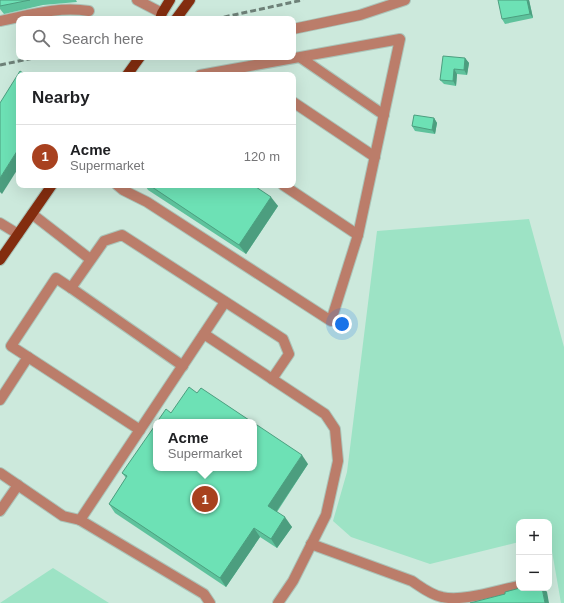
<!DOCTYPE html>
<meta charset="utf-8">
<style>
:root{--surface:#fff;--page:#f6f6f6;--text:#202124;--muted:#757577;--line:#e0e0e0;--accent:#a8411f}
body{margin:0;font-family:Helvetica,sans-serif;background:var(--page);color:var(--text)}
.controls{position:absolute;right:12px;bottom:12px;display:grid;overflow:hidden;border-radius:8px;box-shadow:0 4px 16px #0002}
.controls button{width:36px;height:36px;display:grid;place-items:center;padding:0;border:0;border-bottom:1px solid var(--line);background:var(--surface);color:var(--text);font:20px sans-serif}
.you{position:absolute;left:342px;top:324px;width:14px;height:14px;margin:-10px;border:3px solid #fff;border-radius:50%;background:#1a73e8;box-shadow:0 0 0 6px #1a73e833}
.badge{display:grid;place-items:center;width:26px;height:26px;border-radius:50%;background:var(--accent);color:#fff;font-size:13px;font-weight:700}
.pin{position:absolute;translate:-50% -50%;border:2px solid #fff;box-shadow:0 1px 4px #0006}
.popup{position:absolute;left:153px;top:419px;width:104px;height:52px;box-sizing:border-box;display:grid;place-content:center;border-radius:8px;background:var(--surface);filter:drop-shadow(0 1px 3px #0005);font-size:13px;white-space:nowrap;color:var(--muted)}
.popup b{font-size:15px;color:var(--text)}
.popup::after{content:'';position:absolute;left:50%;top:100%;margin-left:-8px;border:8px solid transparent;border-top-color:var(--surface)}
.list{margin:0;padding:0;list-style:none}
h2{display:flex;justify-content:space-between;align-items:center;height:52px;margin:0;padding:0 16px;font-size:17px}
h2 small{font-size:13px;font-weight:400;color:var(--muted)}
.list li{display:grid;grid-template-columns:26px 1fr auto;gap:12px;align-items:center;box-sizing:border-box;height:64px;padding:0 16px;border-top:1px solid var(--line)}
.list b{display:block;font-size:15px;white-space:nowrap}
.list p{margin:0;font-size:13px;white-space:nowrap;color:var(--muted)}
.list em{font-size:13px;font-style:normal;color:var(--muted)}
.icon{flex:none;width:22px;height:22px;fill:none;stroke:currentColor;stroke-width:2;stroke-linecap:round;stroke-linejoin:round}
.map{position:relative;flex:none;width:564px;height:603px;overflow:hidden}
.search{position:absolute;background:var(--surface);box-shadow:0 4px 16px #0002;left:16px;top:16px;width:280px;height:44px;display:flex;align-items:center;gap:10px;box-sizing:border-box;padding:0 14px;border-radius:8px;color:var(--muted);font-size:15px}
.panel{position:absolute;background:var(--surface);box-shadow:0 4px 16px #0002;left:16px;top:72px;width:280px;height:116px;border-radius:8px}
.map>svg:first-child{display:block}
.green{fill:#9de3c5}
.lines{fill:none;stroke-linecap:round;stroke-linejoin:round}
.minor-casing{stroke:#abc4b9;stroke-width:12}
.major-casing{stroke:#abc4b9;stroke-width:12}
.minor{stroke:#bb7d6a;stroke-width:10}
.major{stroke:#832d0f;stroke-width:10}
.rail{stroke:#6e8178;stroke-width:3;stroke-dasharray:6 3;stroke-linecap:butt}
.wall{fill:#5ec29c}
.shaded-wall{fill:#4c9e7f}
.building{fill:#6de1b5;stroke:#4c9e7f}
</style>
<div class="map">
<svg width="564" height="603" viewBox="0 0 564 603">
<rect width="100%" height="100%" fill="#cce9dc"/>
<g class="green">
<path d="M529,219l35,128v256h-3l-12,-69v-12h-30v20l-89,22 -79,-27 -18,-16 14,-49 30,-241z"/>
<path d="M53,568l56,35h-109z"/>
</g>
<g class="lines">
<defs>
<g id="minor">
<path d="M137,0l25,13"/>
<path d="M0,21c30,-6 58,-15 89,-10"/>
<path d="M293,29l67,-14 45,-15"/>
<path d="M301,58l83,57"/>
<path d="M200,75l200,-36 -42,196"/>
<path d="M293,102l82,55"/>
<path d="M117,185l6,5 24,12 184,119 27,-86 -75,-50"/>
<path d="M32,214l58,45"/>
<path d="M0,223l18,11"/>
<path d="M71,288l112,78"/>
<path d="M204,334l68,45"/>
<path d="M28,357l112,73"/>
<path d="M0,400l28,-43 -17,-11 45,-68 15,10 33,-47 18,-6 161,104 6,15 -17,25 53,35 10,15 3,32 -12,54 -33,66 -15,22"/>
<path d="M0,473l63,43 17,4 124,74 6,9"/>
<path d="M0,511l18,-26"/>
<path d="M80,520l145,-218"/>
<path d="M311,544l101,37c9,6 19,14 30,16 21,5 56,-7 77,-11"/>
</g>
<g id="major">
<path d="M160,19l2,-6 8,-13"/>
<path d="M176,19l14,-19"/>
<path d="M127,75l13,-18"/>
<path d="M0,260l52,-75"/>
</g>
</defs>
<use href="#minor" class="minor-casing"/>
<use href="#major" class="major-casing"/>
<use href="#minor" class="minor"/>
<use href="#major" class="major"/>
<g class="rail">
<path d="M215,19l88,-19"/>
<path d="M0,65l38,-8"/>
</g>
</g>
<g class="wall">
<path d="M0,0h76l1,2 -34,3 -39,9 -4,-5z"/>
<path d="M529,0l4,18 -28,6 -3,-5z"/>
<path d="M465,58l4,5 -2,12 -10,-1 -1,12 -12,-2 -4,-4z"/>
<path d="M434,118l3,5 -2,11 -20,-3 -3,-5z"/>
<path d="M145,185h108l25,21 -32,48 -98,-64z"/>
<path d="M308,464l-31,48 15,15 -15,21 -17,-11 -34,50 -111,-74 -6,-9 17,-26 -4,-5z"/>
</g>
<g class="shaded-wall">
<path d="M527,0h2l4,18 -3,-4z"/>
<path d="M465,58l4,5 -2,12 -3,-5z"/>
<path d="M454,69l3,5 -1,12 -3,-5z"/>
<path d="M434,118l3,5 -2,11 -3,-4z"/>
<path d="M19,148v19l-17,27 -2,-2v-14z"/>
<path d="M271,197l7,9 -32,48 -7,-9z"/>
<path d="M302,455l6,9 -34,51 -6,-9z"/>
<path d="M285,517l7,10 -15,21 -6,-9z"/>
<path d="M254,528l6,9 -34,50 -6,-9z"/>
<path d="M542,588h2l3,4 2,11h-4z"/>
</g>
<g class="building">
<path d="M0,0h30l-30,6z"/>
<path d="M498,0h29l3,14 -28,5z"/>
<path d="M443,56l22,2 -1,12 -10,-1 -1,12 -13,-1z"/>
<path d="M20,71l6,4h-7v73l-19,30v-75z"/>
<path d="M414,115l20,3 -2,12 -20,-4z"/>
<path d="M149,185h104l18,12 -32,48z"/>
<path d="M189,387l8,6 4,-5 51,34h-95l9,-13 5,4z"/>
<path d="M254,423l48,32 -34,51 17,11 -14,22 -17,-11 -34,50 -111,-74 18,-28 -5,-3 34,-49v44h98z"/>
<path d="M520,588h22l3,15h-75l35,-9v-2z"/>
</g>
</svg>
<div class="controls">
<button>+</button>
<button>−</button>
</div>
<div class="you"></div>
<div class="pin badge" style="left:205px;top:499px">1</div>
<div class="popup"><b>Acme</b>Supermarket</div>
<div class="search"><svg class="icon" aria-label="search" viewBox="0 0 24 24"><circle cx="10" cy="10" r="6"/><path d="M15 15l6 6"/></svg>Search here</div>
<section class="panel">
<h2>Nearby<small></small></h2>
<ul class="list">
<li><span class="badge">1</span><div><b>Acme</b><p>Supermarket</p></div><em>120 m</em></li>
</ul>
</section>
</div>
